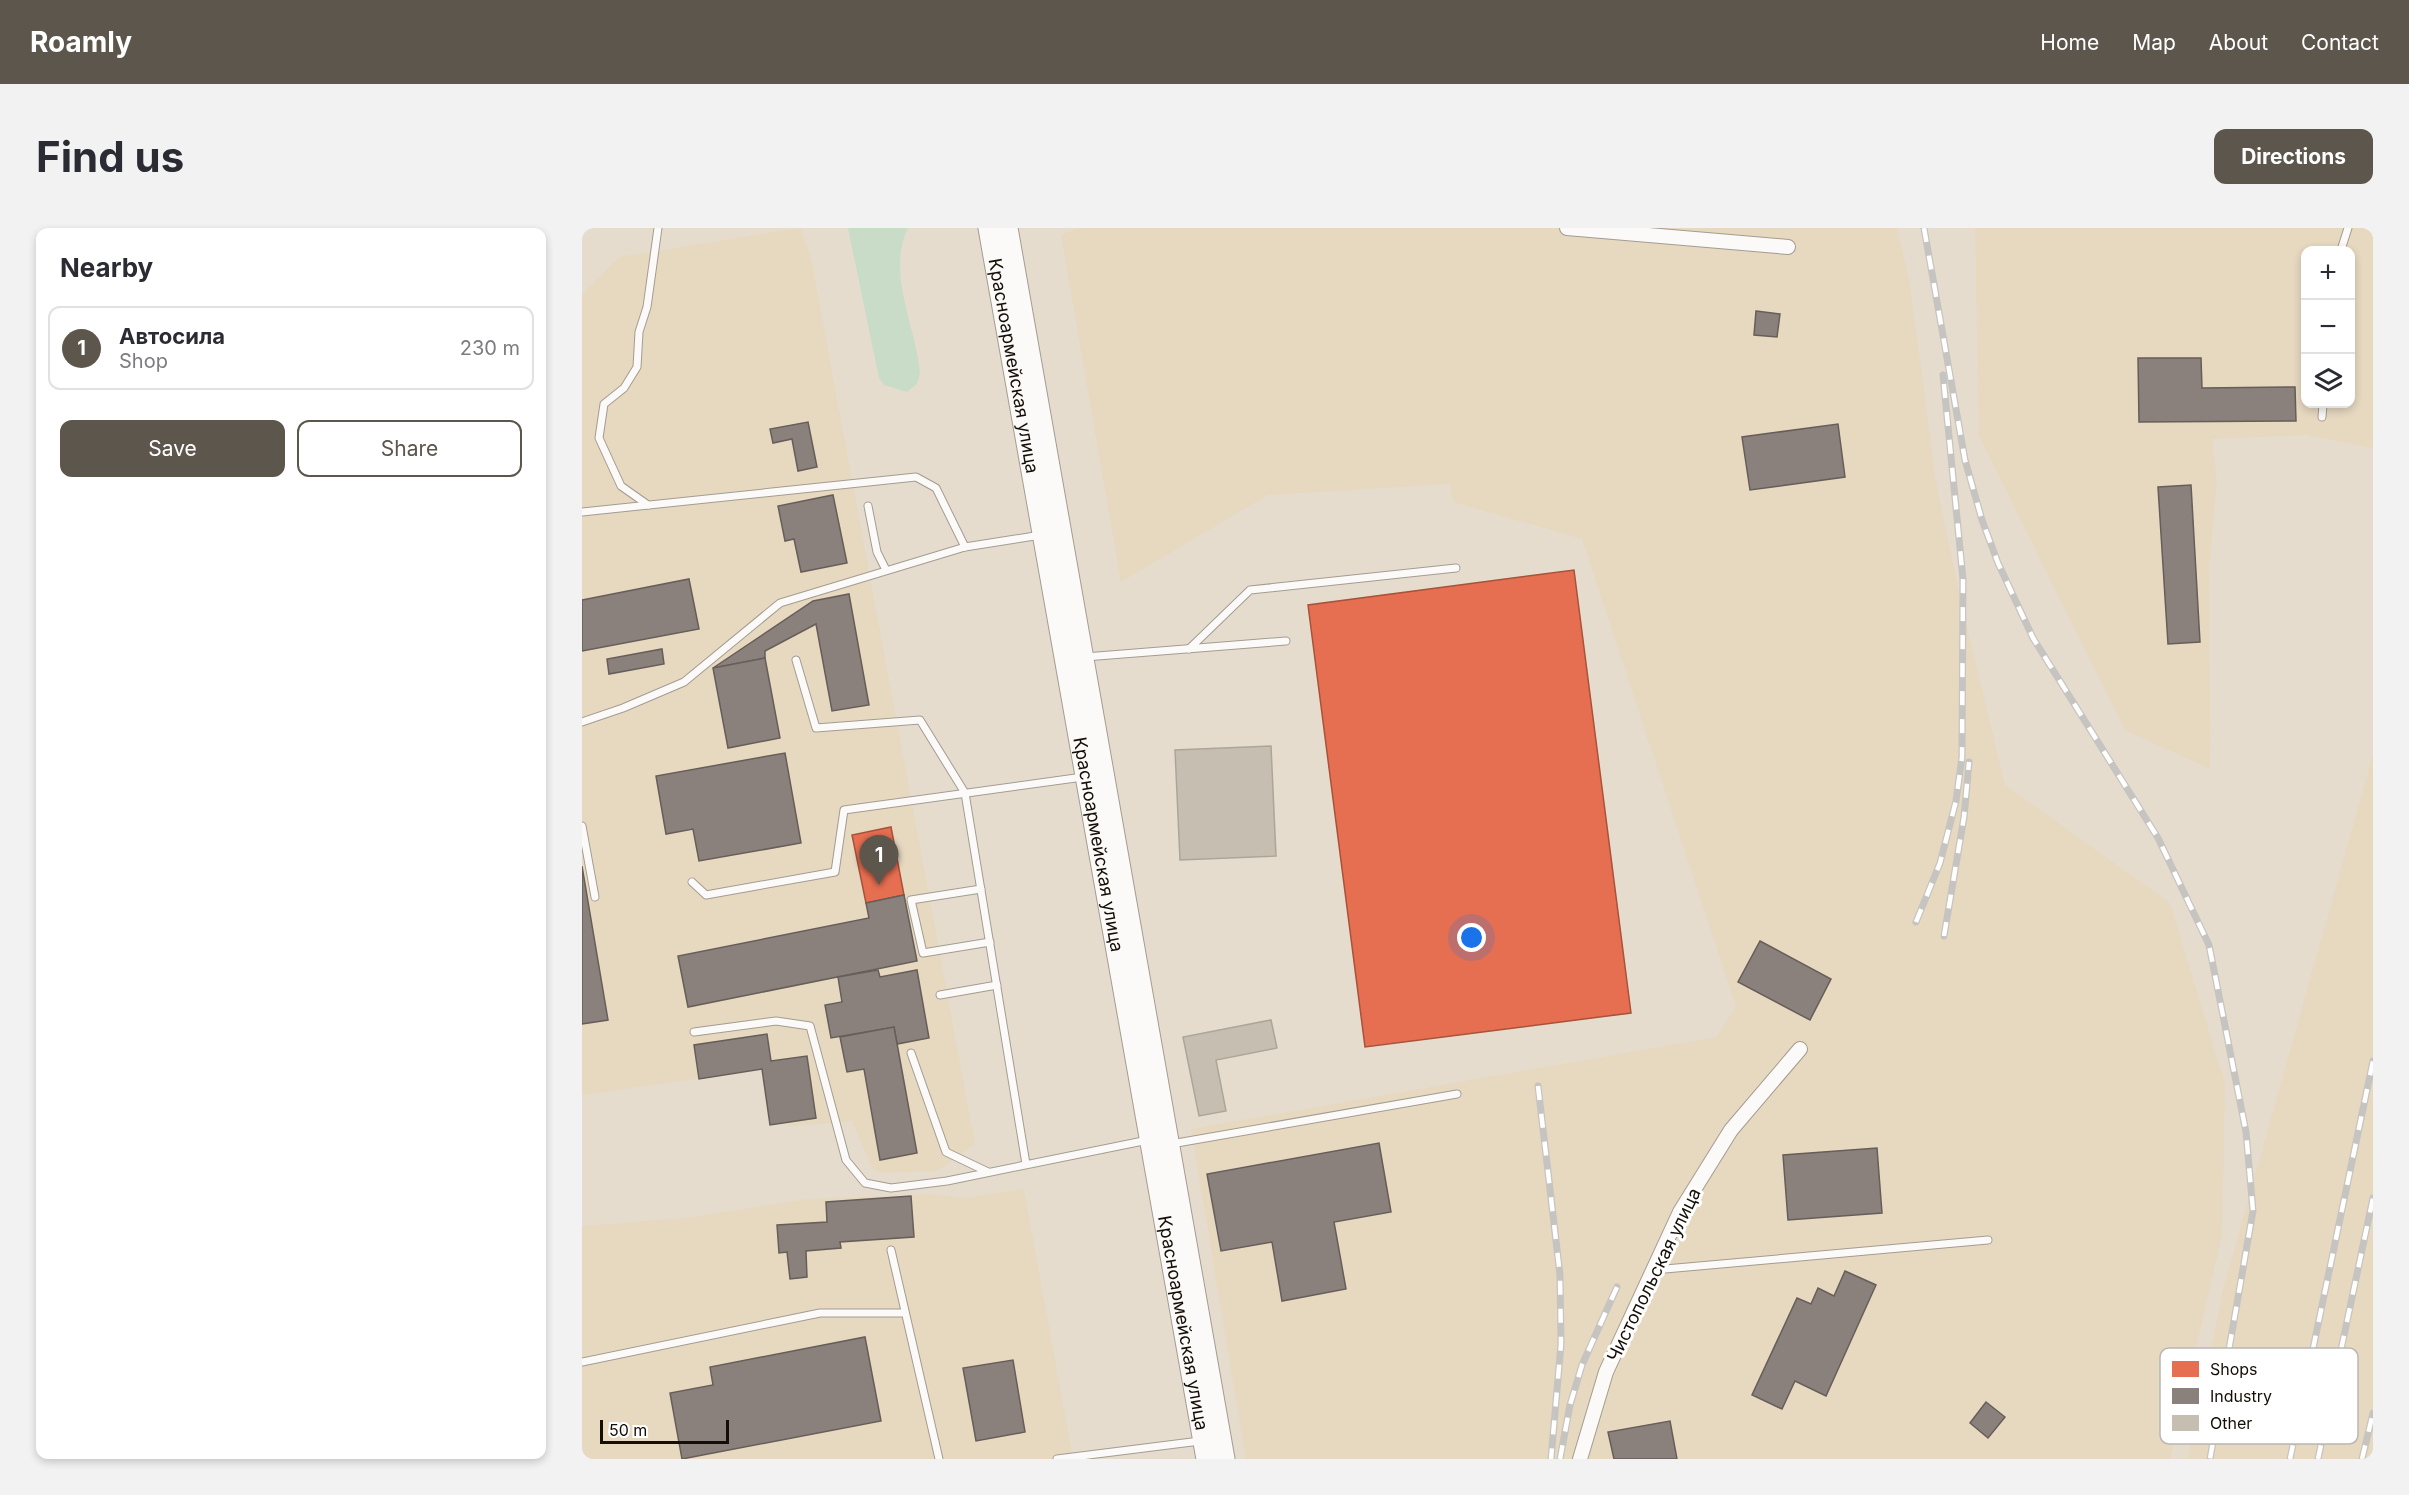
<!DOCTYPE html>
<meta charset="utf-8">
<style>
:root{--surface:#fff;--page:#f2f2f3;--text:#2b2b33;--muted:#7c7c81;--line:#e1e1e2;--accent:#5d564c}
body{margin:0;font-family:Inter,sans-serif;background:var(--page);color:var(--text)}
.controls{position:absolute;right:18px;top:18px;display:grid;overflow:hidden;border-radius:12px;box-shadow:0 3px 9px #0003}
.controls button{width:54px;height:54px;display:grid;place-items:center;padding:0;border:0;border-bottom:2px solid var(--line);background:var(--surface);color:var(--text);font:30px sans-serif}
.scale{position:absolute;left:18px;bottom:15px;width:129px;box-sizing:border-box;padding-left:6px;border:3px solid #140e06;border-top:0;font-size:16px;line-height:21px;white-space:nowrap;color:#140e06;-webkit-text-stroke:4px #fff;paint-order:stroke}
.you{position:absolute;left:890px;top:710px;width:21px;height:21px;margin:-15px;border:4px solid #fff;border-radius:50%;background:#1a73e8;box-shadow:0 0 0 9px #1a73e833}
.badge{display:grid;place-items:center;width:39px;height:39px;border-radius:50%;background:var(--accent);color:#fff;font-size:20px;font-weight:700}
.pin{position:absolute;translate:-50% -50px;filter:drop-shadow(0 2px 3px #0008)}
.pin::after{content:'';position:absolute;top:32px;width:21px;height:18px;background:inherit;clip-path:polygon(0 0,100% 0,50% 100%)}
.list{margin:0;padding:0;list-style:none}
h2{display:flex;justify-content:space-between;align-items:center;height:78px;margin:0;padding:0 24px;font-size:26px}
h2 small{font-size:20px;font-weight:400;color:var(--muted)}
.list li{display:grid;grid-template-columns:39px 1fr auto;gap:18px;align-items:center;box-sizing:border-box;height:84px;margin:0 12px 12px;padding:0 12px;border:2px solid var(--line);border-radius:12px}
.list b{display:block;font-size:22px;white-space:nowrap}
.list p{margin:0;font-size:20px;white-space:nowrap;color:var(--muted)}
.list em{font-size:20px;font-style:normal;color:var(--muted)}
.actions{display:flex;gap:12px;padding:18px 24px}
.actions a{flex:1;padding:14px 0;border:2px solid var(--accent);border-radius:12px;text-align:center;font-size:21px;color:var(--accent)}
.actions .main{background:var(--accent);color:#fff}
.icon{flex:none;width:33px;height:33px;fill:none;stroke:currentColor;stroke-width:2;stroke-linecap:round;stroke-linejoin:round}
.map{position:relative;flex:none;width:1791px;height:1231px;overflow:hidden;border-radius:12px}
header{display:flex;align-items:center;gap:36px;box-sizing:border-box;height:84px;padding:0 30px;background:var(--accent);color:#fff}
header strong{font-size:28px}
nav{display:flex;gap:33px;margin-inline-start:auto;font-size:21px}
.intro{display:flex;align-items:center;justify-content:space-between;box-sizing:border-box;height:144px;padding:0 36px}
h1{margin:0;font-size:42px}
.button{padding:15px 27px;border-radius:12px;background:var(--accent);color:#fff;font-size:21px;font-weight:700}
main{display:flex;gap:36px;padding:0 36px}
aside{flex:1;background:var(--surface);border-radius:12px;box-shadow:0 3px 9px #0003}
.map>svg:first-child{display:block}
.built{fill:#e7d8c0;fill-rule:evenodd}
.green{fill:#c9dcc7}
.shops{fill:#e76f51;stroke:#a8523a;stroke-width:1.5}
.industry{fill:#8a817c;stroke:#675e59;stroke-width:1.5}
.building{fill:#c6beb0;stroke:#aca69a;stroke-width:1.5}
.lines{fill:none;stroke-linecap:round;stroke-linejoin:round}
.service-casing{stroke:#a39c92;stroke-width:9}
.minor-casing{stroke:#a39c92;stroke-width:16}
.primary-casing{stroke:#a39c92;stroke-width:23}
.service{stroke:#fbfaf8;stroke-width:7}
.minor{stroke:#fbfaf8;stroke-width:14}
.primary{stroke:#fbfaf8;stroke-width:21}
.rail-casing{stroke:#c6c4c0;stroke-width:7}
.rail{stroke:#fff;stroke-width:4.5;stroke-dasharray:14;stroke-linecap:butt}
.labels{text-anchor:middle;stroke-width:6;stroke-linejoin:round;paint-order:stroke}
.street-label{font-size:18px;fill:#140e06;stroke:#fff}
.key{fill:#fff;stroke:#b8b7b4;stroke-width:1.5}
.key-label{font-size:16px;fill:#140e06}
</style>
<header>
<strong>Roamly</strong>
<nav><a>Home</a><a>Map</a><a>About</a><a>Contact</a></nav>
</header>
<div class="intro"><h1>Find us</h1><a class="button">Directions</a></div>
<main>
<aside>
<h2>Nearby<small></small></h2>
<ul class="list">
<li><span class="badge">1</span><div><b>Автосила</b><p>Shop</p></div><em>230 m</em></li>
</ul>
<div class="actions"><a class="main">Save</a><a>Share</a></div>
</aside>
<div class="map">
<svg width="1791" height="1231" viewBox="0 0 1791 1231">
<rect width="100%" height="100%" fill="#e5dcce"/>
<g class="built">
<path d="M218,0l11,30 164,886 -38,27 -56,2 -9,-5 -20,-47 -64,6 -9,-60 -197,28v-800l37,-38z"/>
<path d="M496,0h819l13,56 26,198 25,120 44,183 165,118 55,181 -3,151 -52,224h-924l-55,-330 525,-92 20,-30 -154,-468 -129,-37 -3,-18 -182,11 -147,87 -60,-347z"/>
<path d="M1393,0h398v220l-66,-13 -95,4 5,42 -8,84 1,204 -85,-39 -146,-294zM1724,22h44v154h-44z"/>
<path d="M1791,526v705h-185l35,-169z"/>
<path d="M442,961l49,270h-491v-233l104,-8 121,-19 126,-5 30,4z"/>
</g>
<path class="green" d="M266,0h60c-22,45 8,98 12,145l-3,11 -10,8 -23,-7 -5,-7z"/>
<g class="shops">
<path d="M992,342l57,443 -266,34 -57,-442z"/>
<path d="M309,599l13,68 -38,8 -14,-68z"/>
</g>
<g class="industry">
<path d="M1174,83l24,3 -3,23 -23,-2z"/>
<path d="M1556,130h63l1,30 93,-1 1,34 -157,1z"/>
<path d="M226,194l9,45 -19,4 -6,-32 -19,4 -3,-14z"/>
<path d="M1256,196l7,53 -95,13 -8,-53z"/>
<path d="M1609,257l9,157 -32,2 -10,-157z"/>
<path d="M251,267l14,68 -46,9 -7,-33 -9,2 -7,-35z"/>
<path d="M107,351l10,50 -117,22v-51z"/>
<path d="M267,366l20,111 -37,6 -16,-87 -51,27v7l-52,10 100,-67z"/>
<path d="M80,421l2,15 -55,10 -2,-15z"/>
<path d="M183,430l15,80 -52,10 -15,-80z"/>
<path d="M203,525l16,90 -102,18 -6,-32 -27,5 -10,-58z"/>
<path d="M0,638l26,154 -26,4z"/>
<path d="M322,667l13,66 -229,46 -10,-51 191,-38 -3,-15z"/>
<path d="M1178,713l71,38 -21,41 -72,-38z"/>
<path d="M296,742l2,7 37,-7 12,68 -32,6 -3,-17 -63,11 -6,-33 17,-3 -4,-25z"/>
<path d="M312,799l23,126 -37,7 -16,-91 -17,3 -7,-35z"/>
<path d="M185,806l4,27 36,-5 9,62 -46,7 -8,-56 -63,10 -5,-34z"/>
<path d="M797,915l12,69 -57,10 12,67 -64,12 -10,-59 -51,9 -14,-77z"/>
<path d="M1295,920l5,65 -94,7 -5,-65z"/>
<path d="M329,968l3,41 -74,5 1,6 -35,3 1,26 -17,2 -3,-27 -8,1 -2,-28 50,-3 -1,-20z"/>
<path d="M1263,1043l31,14 -50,111 -31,-15 -13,28 -30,-14 45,-97 14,6 7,-16 16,8z"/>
<path d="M283,1109l16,84 -199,38 -12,-66 43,-8 -3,-18z"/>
<path d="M431,1132l12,72 -49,9 -13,-73z"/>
<path d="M1404,1174l19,15 -17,21 -18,-15z"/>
<path d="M1088,1193l7,38h-63l-6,-27z"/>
</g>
<g class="building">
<path d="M689,518l5,110 -96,4 -5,-110z"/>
<path d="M689,792l6,28 -61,12 10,51 -27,5 -16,-79z"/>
</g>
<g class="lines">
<defs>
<g id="service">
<path d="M1759,22l7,-22"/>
<path d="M1740,189l1,-13"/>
<path d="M66,277l-27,-19 -22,-48 5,-34 20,-16 13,-21 2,-35 8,-25 11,-79"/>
<path d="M286,278l9,46 9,18"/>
<path d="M0,284l334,-35 20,11 29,59"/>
<path d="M607,421l61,-59 206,-22"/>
<path d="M503,429l201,-16"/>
<path d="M214,432l20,68 104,-8 45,73 61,371"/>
<path d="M0,494l41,-14 61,-26 96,-79 185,-56 76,-12"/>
<path d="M0,598l13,71"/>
<path d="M110,654l14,13 129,-23 9,-62 239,-33"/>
<path d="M399,661l-70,11 12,53 67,-11"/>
<path d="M358,767l57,-10"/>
<path d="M112,804l82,-11 34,5 36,134 19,23 26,5 56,-7 201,-41"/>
<path d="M329,825l35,99 42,20"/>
<path d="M589,916l286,-50"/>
<path d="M309,1022l48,209"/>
<path d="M1072,1042l334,-30"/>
<path d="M0,1134l238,-49h85"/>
<path d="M475,1231l143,-18"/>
</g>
<g id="minor">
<path d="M985,0l221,19"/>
<path d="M998,1231l26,-87 74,-160 51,-82 69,-81"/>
</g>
<g id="primary">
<path id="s1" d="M407,0l218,1231"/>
<path d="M425,0l217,1231"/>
</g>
</defs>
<use href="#service" class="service-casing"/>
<use href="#minor" class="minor-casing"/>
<use href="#primary" class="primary-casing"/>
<use href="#service" class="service"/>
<use href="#minor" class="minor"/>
<use href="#primary" class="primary"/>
<defs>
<g id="rail">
<path d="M1342,0l41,232 17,60 16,43 35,75 125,200 51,107 37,187 7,79 -43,248"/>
<path d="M1334,694l24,-59 16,-62 6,-44 1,-178 -20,-204"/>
<path d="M1362,708l20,-119 5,-55"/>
<path d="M956,858l22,189 1,69 -10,115"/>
<path d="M978,1231l10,-54 12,-40 35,-78"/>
<path d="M1708,1231l83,-398"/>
<path d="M1736,1231l55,-261"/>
<path d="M1780,1231l11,-46"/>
</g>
</defs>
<use href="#rail" class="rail-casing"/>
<use href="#rail" class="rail"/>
</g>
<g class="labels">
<g class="street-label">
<text dy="6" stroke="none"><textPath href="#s1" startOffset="140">Красноармейская улица</textPath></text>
<text dy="6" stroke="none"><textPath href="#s1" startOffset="626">Красноармейская улица</textPath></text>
<text transform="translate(1072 1047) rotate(-64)" y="6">Чистопольская улица</text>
<text dy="6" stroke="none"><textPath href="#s1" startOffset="1112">Красноармейская улица</textPath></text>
</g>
</g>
<rect x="1578" y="1120" width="198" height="96" rx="9" class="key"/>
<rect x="1590" y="1133" width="27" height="16" fill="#e76f51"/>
<rect x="1590" y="1160" width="27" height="16" fill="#8a817c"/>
<rect x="1590" y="1187" width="27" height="16" fill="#c6beb0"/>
<g class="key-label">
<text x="1628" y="1147">Shops</text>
<text x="1628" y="1174">Industry</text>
<text x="1628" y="1201">Other</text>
</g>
</svg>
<div class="controls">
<button>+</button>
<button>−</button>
<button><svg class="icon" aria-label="layers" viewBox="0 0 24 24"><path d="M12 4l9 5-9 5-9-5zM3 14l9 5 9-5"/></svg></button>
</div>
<div class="scale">50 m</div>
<div class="you"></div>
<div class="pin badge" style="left:297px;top:657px">1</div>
</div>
</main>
